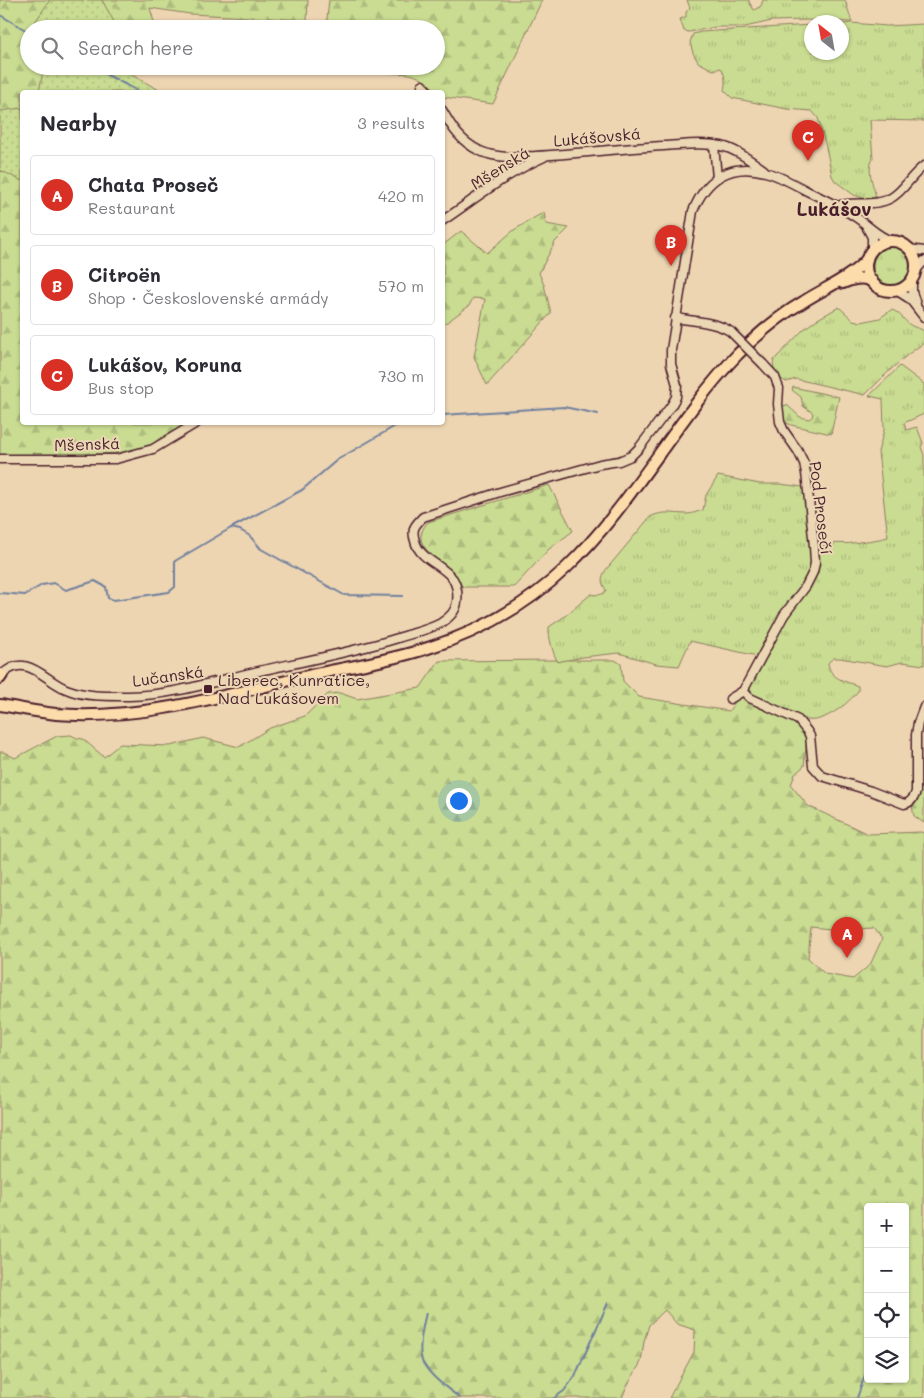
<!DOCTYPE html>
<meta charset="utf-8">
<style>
:root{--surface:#fff;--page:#f7f7f7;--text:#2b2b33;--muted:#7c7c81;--line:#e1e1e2;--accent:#d93025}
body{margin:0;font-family:Mali,sans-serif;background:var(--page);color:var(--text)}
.controls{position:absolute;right:15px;bottom:15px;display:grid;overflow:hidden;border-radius:5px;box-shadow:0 1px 4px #0004}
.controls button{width:45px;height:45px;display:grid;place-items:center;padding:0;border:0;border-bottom:1px solid var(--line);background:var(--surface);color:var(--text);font:25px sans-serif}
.compass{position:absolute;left:804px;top:15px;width:45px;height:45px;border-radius:50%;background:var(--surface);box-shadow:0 1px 4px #0004;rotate:329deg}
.you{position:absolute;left:458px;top:800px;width:18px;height:18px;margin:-12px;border:4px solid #fff;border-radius:50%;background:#1a73e8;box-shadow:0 0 0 8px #1a73e833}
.badge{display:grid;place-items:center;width:32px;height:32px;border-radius:50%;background:var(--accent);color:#fff;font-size:16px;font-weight:700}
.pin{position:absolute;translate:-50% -41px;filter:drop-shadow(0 1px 2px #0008)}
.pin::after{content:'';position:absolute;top:26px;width:18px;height:15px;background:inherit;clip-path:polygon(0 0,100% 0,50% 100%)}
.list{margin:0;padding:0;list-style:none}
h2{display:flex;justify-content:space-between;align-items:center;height:65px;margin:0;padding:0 20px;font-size:21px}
h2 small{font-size:16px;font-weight:400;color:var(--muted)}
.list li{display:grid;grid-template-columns:32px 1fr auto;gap:15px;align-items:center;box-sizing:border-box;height:80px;margin:0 10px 10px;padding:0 10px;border:1px solid var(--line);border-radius:5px}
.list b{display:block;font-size:19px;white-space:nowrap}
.list p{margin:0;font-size:16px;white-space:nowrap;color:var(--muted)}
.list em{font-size:16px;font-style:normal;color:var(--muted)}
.icon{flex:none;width:28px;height:28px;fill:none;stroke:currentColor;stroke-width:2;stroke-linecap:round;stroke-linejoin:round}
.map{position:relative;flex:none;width:924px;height:1398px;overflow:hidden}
.search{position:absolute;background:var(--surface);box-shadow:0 1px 4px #0004;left:20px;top:20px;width:425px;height:55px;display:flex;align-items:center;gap:12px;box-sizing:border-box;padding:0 18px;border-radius:28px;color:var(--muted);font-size:19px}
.panel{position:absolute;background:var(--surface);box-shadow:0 1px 4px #0004;left:20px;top:90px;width:425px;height:335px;border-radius:5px}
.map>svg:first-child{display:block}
.grass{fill:url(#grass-tufts);stroke:#8a7e5e}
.forest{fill:url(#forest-firs);stroke:#8a7e5e;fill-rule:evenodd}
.park{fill:url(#park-dots);stroke:#8a7e5e}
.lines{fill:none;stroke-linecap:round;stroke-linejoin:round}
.stream{stroke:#71809d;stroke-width:2}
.minor-casing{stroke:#4a1f2b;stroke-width:11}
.major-casing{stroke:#4a1f2b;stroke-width:14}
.minor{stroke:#ecd7b5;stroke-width:8}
.major{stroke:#fddcac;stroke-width:10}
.minor-bridge-casing{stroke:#4a1f2b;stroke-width:11;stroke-linecap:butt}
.minor-bridge{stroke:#ecd7b5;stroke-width:8}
.poi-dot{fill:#4a1f2b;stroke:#ecd7b5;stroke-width:2}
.labels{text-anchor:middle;stroke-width:4;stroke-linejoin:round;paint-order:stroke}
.street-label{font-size:16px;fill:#4a1f2b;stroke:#ecd7b5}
.poi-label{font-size:16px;fill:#4a1f2b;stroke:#ecd7b5;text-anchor:start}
.quarter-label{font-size:19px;font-weight:bold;fill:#4a1f2b;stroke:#ecd7b5}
</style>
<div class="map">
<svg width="924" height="1398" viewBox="0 0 924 1398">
<defs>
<pattern id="grass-tufts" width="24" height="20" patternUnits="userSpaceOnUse" patternTransform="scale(1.25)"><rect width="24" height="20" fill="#c9dc91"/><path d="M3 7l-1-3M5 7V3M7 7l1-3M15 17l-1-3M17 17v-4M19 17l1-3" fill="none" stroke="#aebc7d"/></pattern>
<pattern id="forest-firs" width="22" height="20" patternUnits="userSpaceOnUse" patternTransform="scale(1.25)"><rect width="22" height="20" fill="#c9dc91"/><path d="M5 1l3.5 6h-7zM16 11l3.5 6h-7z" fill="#aebc7d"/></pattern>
<pattern id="park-dots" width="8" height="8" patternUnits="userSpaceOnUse" patternTransform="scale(1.25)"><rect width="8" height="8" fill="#c9dc91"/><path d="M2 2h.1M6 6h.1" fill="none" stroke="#aebc7d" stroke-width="1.8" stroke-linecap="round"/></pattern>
</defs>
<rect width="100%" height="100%" fill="#eed5b2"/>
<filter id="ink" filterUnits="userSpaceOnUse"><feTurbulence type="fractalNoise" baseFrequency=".02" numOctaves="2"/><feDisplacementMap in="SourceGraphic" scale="10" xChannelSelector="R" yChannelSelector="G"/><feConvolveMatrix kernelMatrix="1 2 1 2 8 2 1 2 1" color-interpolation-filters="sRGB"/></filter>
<g filter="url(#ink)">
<g class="grass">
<path d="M687,0h62v2l5,8 7,-4 2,-6h82l7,22 -45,-2 -35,1 -27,6h-29l-27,5 -5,-1 -4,-12 6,-2v-5l4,-4z"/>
<path d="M851,23l36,3 37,-2v97l-54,-1 3,39c-7,10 1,28 3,38l-13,1 -9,-3 -19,-14 -3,-5 -6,-29 -8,-29 -6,-7 -25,-2 -55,-11 -8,-8c2,-7 1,-16 -3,-22l-8,2 -15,-8 -5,-9 -3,-11 3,-8 7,-2 111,-7 1,27h30v-28z"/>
<circle cx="892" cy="266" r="19"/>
<path d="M839,307l14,13 8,2 19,-4 11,-8c10,2 12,11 21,16 4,2 8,2 12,5v12c-22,14 -40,33 -59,52l-69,-16 -10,3c-8,-4 -15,-14 -12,-22l30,-31 12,-9z"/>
<path d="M900,366l24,18v30l-20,9 2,7 11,-3 6,16 -2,4 3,8v210l-22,-3 -15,4 -47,-8h-7l-5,5c2,16 17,18 30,23v5c-9,12 -34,32 -50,29l-52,-22 -4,-4 -2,-6 27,-54 37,-54 3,-11 2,-20c9,-9 23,-4 34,-6 12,-2 24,-3 35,-6l-10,-85 6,-22 -1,-31 -14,-3z"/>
<path d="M718,476l42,8h20l23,3 10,68 -1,13 -4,11 -48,75 -3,2 -67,-15 -11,25 -23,-2 -37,-11 -36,4 -25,5c-5,-7 -10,-27 -9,-35l16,-11 26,-22c6,1 12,2 15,-4 -5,-8 -5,-11 -1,-19l45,-54c14,-7 23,-3 37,-3 6,0 11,-3 16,-4l3,-15z"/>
</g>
<g class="forest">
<path d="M0,0h308l-1,20 -117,-6 -40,-6 6,21h-127v37h62l6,26h-75v19l-22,1z"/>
<path d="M329,0h213l-49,104 -50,-7 -1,-5h-5c-8,-8 -15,-15 -27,-18 -14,-2 -19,3 -31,-8h57v-37h-107l-2,-10z"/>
<path d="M0,171l22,5v246l167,1 -38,23 -30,7 -106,4 -15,-2z"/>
<path d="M544,212l2,12 23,4 -14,14 -16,31 5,12 7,28 -64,72 -13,-28 11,-58 -12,-1 -4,8 -26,19v-80l18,-14 26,22 27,-23z"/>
<path d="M793,387l46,10 -8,37 -40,-9 -8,-4 -1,-15 5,-1 13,12 9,2 3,-2 1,-4 -10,-7 -2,-9 -9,-7z"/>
<path d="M549,485l24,46 -24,18 -35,38h-51c-4,-5 -7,-12 -12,-16 -13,-14 -44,-26 -23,-49z"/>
<path d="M557,660l1,2 8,-2h49l6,4 2,17 16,16 90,14 10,-15 58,26 10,14 -3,30 -9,8 -4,11 17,21 60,28 53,-2 3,1v565h-255l25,-46 1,-22 -18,-6 -12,-14 -16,15 -5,16 -3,21 -15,26 -4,10h-622v-646h4l11,6 42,-22 14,-1 6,3 6,1 21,18 16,-13 50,2 33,-8 36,9 31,-19 35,-12 23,-22 12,-1 17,6 63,-11 19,-27zM811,927l29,3 34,-2 8,11 -12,26 -17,14 -28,-5 -17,-16zM868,1207h37v172h-37z"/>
<path d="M920,788l4,1v34l-10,-7 -2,-10 4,-5z"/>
</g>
<g class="park">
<path d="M50,0h52l16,29h-67l-16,-7z"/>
<path d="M44,66h68l18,8 31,17 1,1h-123z"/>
<path d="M22,108v73l-22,-11v-59z"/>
</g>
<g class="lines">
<g class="stream">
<path d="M0,15l29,17"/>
<path d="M90,66l50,26"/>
<path d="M442,415l122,-8 34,7"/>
<path d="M231,528l9,2 10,6 11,13 83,46 59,1"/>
<path d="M0,593l25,2 17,-10 12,-2 12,7 29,-9 11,6 2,11 6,2 55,-8 6,-5v-26l56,-33 71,-38 35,-30 65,-38"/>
<path d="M426,1313c-3,12 -9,39 -3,50 9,15 24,25 37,35"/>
<path d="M554,1398l10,-7 11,-15 33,-73"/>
<path d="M857,1398l11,-31"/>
</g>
<defs>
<g id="minor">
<path d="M422,85l7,7"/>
<path d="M442,110c10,18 19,32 38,41 18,8 36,6 56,5 42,-2 85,-8 128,-10 19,-1 38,-4 57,0 15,3 30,15 43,24"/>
<path d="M714,145l3,33"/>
<path d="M837,206c17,-5 38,1 54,-8 13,-7 20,-23 33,-32"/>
<path d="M442,221c33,-22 65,-48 102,-64"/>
<path d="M867,228l5,9v14"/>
<path d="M909,249l15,2"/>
<path d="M915,271l9,-10"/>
<path d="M912,279v13l4,12"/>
<path d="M896,290l14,9 14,18"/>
<path d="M675,318c17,3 43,4 56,14"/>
<path d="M0,459h116l37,-10 45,-27"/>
<path d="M0,673l2,2c25,-25 44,8 67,15 18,7 41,6 60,6 45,-1 86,-15 130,-25 46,-10 94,-19 139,-33 15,-5 30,-8 43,-15 8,-5 15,-11 16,-21 1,-7 0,-16 -4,-23 -11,-15 -33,-19 -38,-38 -4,-12 0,-16 8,-24l77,-25 100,-28 19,-3 12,-5 8,-8 32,-42 5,-9 1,-12 -6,-21v-14l22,-139c13,-32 37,-49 72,-39 13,3 29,12 42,19 17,8 34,16 50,27 12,8 21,19 35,23"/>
<path d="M743,691l7,7 48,22 9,11 3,5 3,30 9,10 49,15 33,13c7,-1 10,-6 12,-12v-57l2,-12 6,-16"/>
<path d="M730,699l13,-8 41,-76 22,-29 7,-14 2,-9 -1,-17 -8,-73 -2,-10 -6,-12 -14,-20 -4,-9 -2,-18 1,-16 -2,-5 -2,-6 -12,-13"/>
</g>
<g id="major">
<circle cx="891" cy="266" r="25"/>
<path d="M843,283c9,-4 19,-7 29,-2"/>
<path d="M0,678l2,-3"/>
<path d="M0,705c19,3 37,7 56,9 85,7 170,-19 251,-38 40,-9 82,-15 121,-28 51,-16 99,-43 138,-80 67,-64 109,-148 172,-214 20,-20 41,-38 65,-52 20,-13 49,-25 64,-43"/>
</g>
</defs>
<use href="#minor" class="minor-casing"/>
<use href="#major" class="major-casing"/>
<use href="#minor" class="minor"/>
<use href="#major" class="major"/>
<defs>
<path id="minor-bridge" d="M731,332l32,32"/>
</defs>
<use href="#minor-bridge" class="minor-bridge-casing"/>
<use href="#minor-bridge" class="minor-bridge"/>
</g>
</g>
<rect class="poi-dot" x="203" y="684" width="10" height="10" rx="2.5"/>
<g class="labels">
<g class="street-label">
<text transform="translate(597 137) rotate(-5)" y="6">Lukášovská</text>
<text transform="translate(500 168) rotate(-32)" y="6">Mšenská</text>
<text transform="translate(87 444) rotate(-2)" y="6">Mšenská</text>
<text transform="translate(821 508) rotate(83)" y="6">Pod Prosečí</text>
<text transform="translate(168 676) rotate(-8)" y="6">Lučanská</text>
</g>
<g class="poi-label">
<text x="218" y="686">Liberec, Kunratice,<tspan x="218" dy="18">Nad Lukášovem</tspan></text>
</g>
<g class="quarter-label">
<text x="834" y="216">Lukášov</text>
</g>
</g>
</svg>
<div class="controls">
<button>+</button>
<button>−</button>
<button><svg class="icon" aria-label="locate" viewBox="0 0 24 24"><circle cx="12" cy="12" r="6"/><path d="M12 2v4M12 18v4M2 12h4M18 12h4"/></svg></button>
<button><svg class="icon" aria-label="layers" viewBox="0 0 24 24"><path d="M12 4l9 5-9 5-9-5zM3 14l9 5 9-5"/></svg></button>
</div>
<svg class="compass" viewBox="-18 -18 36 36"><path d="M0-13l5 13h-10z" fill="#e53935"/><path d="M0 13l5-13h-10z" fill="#7c7c81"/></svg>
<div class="you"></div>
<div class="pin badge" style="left:847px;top:958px">A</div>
<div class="pin badge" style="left:671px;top:266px">B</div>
<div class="pin badge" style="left:808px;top:161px">C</div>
<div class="search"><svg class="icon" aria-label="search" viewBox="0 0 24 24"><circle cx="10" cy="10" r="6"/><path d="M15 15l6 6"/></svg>Search here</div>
<section class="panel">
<h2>Nearby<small>3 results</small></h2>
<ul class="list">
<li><span class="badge">A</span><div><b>Chata Proseč</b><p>Restaurant</p></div><em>420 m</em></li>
<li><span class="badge">B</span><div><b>Citroën</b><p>Shop · Československé armády</p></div><em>570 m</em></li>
<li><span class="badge">C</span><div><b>Lukášov, Koruna</b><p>Bus stop</p></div><em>730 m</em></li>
</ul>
</section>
</div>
